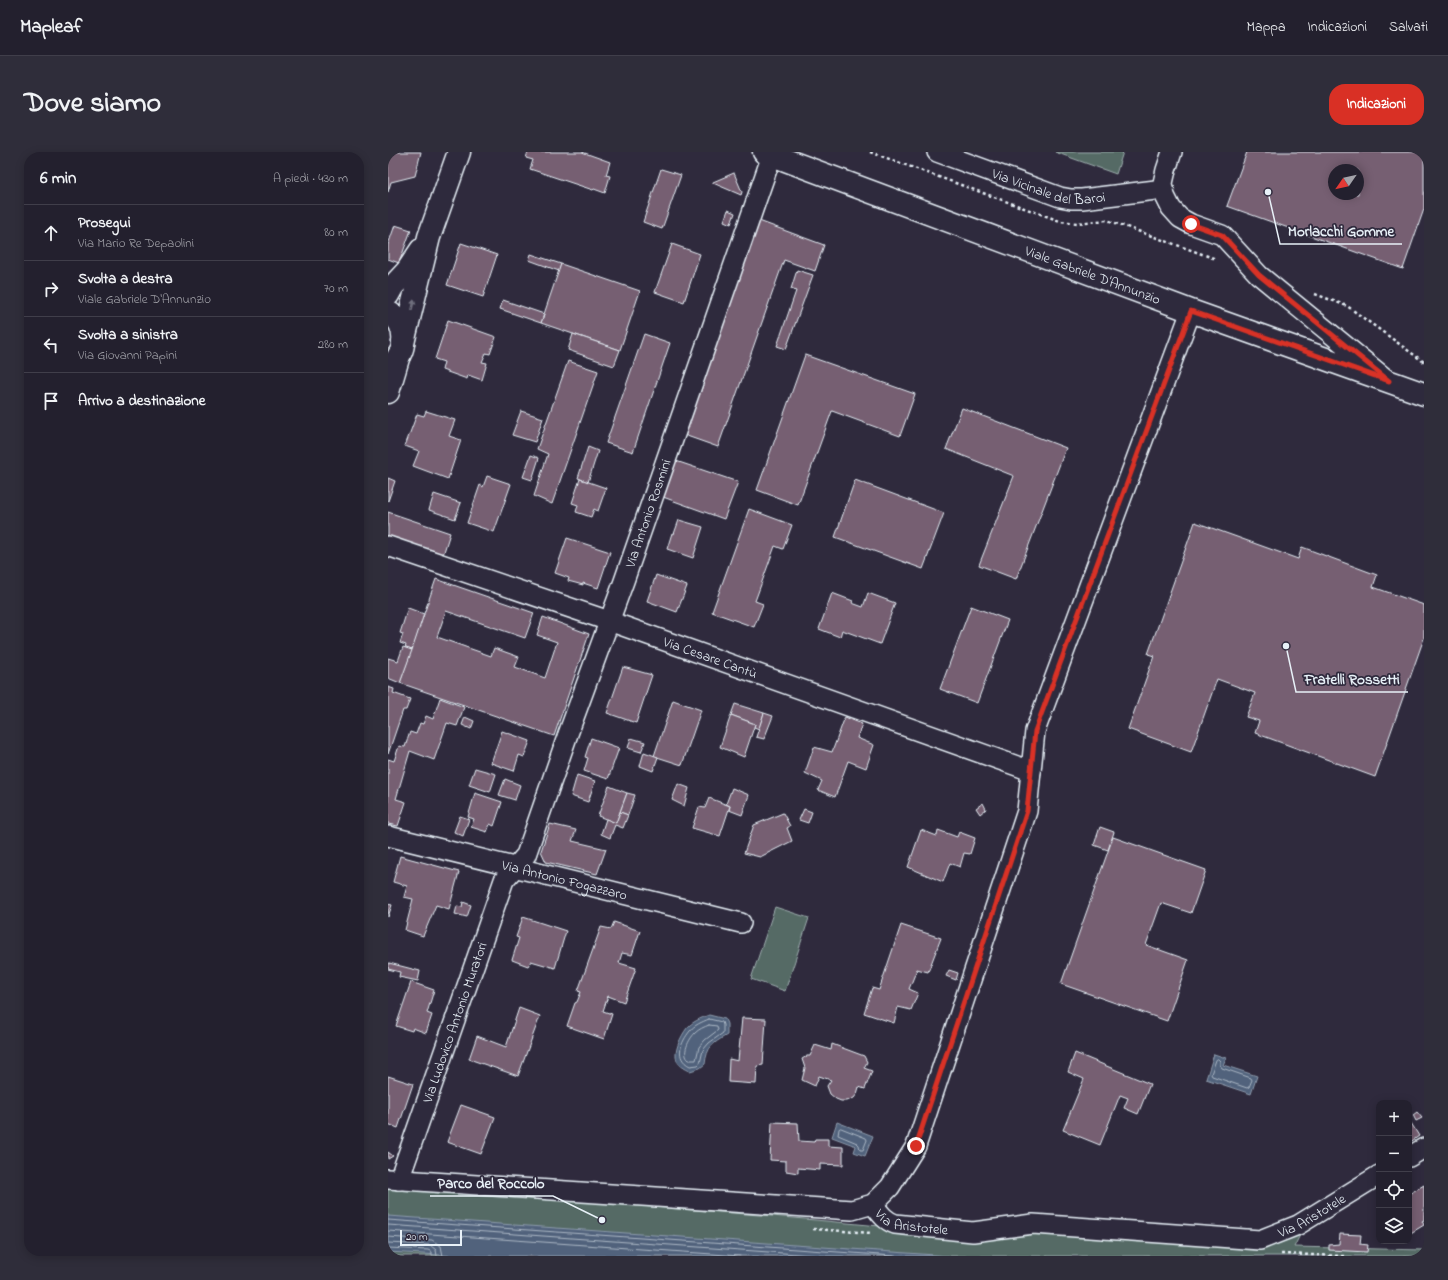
<!DOCTYPE html>
<html lang="it">
<meta charset="utf-8">
<style>
:root{--surface:#23202e;--page:#2f2d3a;--text:#f1f3f6;--muted:#a3a3aa;--line:#403e4a;--accent:#d93025}
body{margin:0;font-family:"Indie Flower",sans-serif;background:var(--page);color:var(--text)}
.controls{position:absolute;right:12px;bottom:12px;display:grid;overflow:hidden;border-radius:8px;box-shadow:0 2px 10px #0003}
.controls button{width:36px;height:36px;display:grid;place-items:center;padding:0;border:0;border-bottom:1px solid var(--line);background:var(--surface);color:var(--text);font:20px sans-serif}
.compass{position:absolute;left:940px;top:12px;width:36px;height:36px;border-radius:50%;background:var(--surface);box-shadow:0 2px 10px #0003;rotate:236deg}
.scale{position:absolute;left:12px;bottom:10px;width:62px;box-sizing:border-box;padding-left:4px;border:2px solid #e8f1f8;border-top:0;font-size:11px;line-height:14px;white-space:nowrap;color:#e8f1f8;-webkit-text-stroke:3px #2f2a3d;paint-order:stroke}
.stop{position:absolute;width:12px;height:12px;margin:-9px;border:3px solid #d93025;border-radius:50%;background:#fff}
.stop.end{background:#d93025;border-color:#fff;box-shadow:0 1px 4px #0008}
.list{margin:0;padding:0;list-style:none}
h2{display:flex;justify-content:space-between;align-items:center;height:52px;margin:0;padding:0 16px;font-size:17px}
h2 small{font-size:13px;font-weight:400;color:var(--muted)}
.list li{display:grid;grid-template-columns:26px 1fr auto;gap:12px;align-items:center;box-sizing:border-box;height:56px;padding:0 16px;border-top:1px solid var(--line)}
.list b{display:block;font-size:15px;white-space:nowrap}
.list p{margin:0;font-size:13px;white-space:nowrap;color:var(--muted)}
.list em{font-size:13px;font-style:normal;color:var(--muted)}
.icon{flex:none;width:22px;height:22px;fill:none;stroke:currentColor;stroke-width:2;stroke-linecap:round;stroke-linejoin:round}
.map{position:relative;flex:none;width:1036px;height:1104px;overflow:hidden;border-radius:16px}
header{display:flex;align-items:center;gap:24px;box-sizing:border-box;height:56px;padding:0 20px;background:var(--surface);border-bottom:1px solid var(--line)}
header strong{font-size:19px}
nav{display:flex;gap:22px;margin-inline-start:auto;font-size:14px}
.intro{display:flex;align-items:center;justify-content:space-between;box-sizing:border-box;height:96px;padding:0 24px}
h1{margin:0;font-size:28px}
.button{padding:10px 18px;border-radius:16px;background:var(--accent);color:#fff;font-size:14px;font-weight:700}
main{display:flex;gap:24px;padding:0 24px}
aside{flex:1;background:var(--surface);border-radius:16px;box-shadow:0 2px 10px #0003}
.map>svg:first-child{display:block}
.green{fill:#546a65;stroke:#9eaeae}
.water{fill:#51627b;stroke:#8d9bad}
.lines{fill:none;stroke-linecap:round;stroke-linejoin:round}
.shore{stroke:#acb8c6;stroke-width:1}
.building{fill:#765f72;stroke:#e8f1f8;fill-rule:evenodd}
.street-casing{stroke:#e8f1f8;stroke-width:22}
.secondary-casing{stroke:#e8f1f8;stroke-width:25}
.path{stroke:#e8f1f8;stroke-width:2.5;stroke-dasharray:3 3;stroke-linecap:butt}
.street{stroke:#2f2a3d;stroke-width:19}
.secondary{stroke:#2f2a3d;stroke-width:22}
.oneway{fill:#70707e}
.route{stroke:#d93025;stroke-width:5}
.labels{text-anchor:middle;stroke-width:3.5;stroke-linejoin:round;paint-order:stroke}
.street-label{font-size:14px;fill:#e8f1f8;stroke:#2f2a3d}
.leader{fill:none;stroke:#e8f1f8;stroke-width:1.5}
.callout-dot{fill:#e8f1f8;stroke:#2f2a3d;stroke-width:1.5}
.callout-label{font-size:15px;text-anchor:middle;font-weight:bold;fill:#e8f1f8;stroke:#2f2a3d;stroke-width:3.5;stroke-linejoin:round;paint-order:stroke}
</style>
<header>
<strong>Mapleaf</strong>
<nav><a>Mappa</a><a>Indicazioni</a><a>Salvati</a></nav>
</header>
<div class="intro"><h1>Dove siamo</h1><a class="button">Indicazioni</a></div>
<main>
<aside>
<h2>6 min<small>A piedi · 430 m</small></h2>
<ul class="list">
<li><svg class="icon" aria-label="ahead" viewBox="0 0 24 24"><path d="M12 20V5M6 11l6-6 6 6"/></svg><div><b>Prosegui</b><p>Via Mario Re Depaolini</p></div><em>80 m</em></li>
<li><svg class="icon" aria-label="right" viewBox="0 0 24 24"><path d="M7 20v-9h11M14 6l5 5-5 5"/></svg><div><b>Svolta a destra</b><p>Viale Gabriele D'Annunzio</p></div><em>70 m</em></li>
<li><svg class="icon" aria-label="left" viewBox="0 0 24 24"><path d="M17 20v-9H6M10 6l-5 5 5 5"/></svg><div><b>Svolta a sinistra</b><p>Via Giovanni Papini</p></div><em>280 m</em></li>
<li><svg class="icon" aria-label="arrive" viewBox="0 0 24 24"><path d="M6 21V4h12l-3 4 3 4H6"/></svg><div><b>Arrivo a destinazione</b></div></li>
</ul>
</aside>
<div class="map">
<svg width="1036" height="1104" viewBox="0 0 1036 1104">
<rect width="100%" height="100%" fill="#2f2a3d"/>
<filter id="ink" filterUnits="userSpaceOnUse"><feTurbulence type="fractalNoise" baseFrequency=".025" numOctaves="2"/><feDisplacementMap in="SourceGraphic" scale="8" xChannelSelector="R" yChannelSelector="G"/><feConvolveMatrix kernelMatrix="1 2 1 2 8 2 1 2 1" color-interpolation-filters="sRGB"/></filter>
<g filter="url(#ink)">
<g class="green">
<path d="M667,0h68l-7,22z"/>
<path d="M387,755l34,11 -24,73 -34,-12z"/>
<path d="M0,1035l384,29 172,16 64,-1 218,10 77,-12 -9,18 130,3v6h-1036z"/>
</g>
<g class="water">
<path d="M321,863l16,4 2,5v11c-15,9 -20,12 -22,29l-5,4 -10,3c-5,-2 -10,-5 -13,-10 -4,-9 4,-25 10,-33 5,-6 14,-10 22,-13z"/>
<path d="M826,902l12,4 -3,7 34,11 -6,18 -45,-15z"/>
<path d="M449,970l36,14 -8,20 -11,-4 2,-6 -24,-9z"/>
<path d="M0,1064l561,40h-491l-70,-4z"/>
</g>
<g class="lines">
<g class="shore">
<path d="M321,867l13,3 1,3v8l-14,10 -6,7 -3,13 -2,2 -8,1c-16,-8 -9,-24 0,-35 4,-6 12,-9 19,-12z"/>
<path d="M321,873l8,1 1,4 -13,10 -6,7 -3,13h-7c-8,-6 0,-21 6,-27 4,-4 9,-6 14,-8z"/>
<path d="M830,907l2,2v4l2,3 29,10 1,2 -3,7 -2,1 -35,-12 -1,-2 5,-14z"/>
<path d="M453,976l25,10 1,2 -4,10h-3l-1,-5 -2,-2 -19,-8 1,-6z"/>
<path d="M0,1068l506,36"/>
<path d="M0,1073l437,31"/>
<path d="M0,1079l352,25"/>
<path d="M0,1085l44,3 9,6 2,10"/>
<path d="M0,1091l42,2 6,5 1,6"/>
<path d="M0,1096l40,2 4,2v4"/>
</g>
</g>
<g class="building">
<path d="M0,0h33l-6,24 -24,6 -3,10z"/>
<path d="M140,0h54l28,10 -4,13 4,1 -5,17 -11,-4 -1,1 -63,-21 3,-9 -7,-2z"/>
<path d="M859,0h177v57l-21,60 -176,-63zM946,18h24v24h-24z"/>
<path d="M273,17l20,6 -19,54 -19,-7z"/>
<path d="M346,21l8,19 -1,3 -28,-12v-1z"/>
<path d="M340,58l7,3 -4,11 -7,-3z"/>
<path d="M371,69l65,24 -9,26 -31,-11 -66,187 -34,-12z"/>
<path d="M7,73l16,5 -12,33 -11,-4v-14z"/>
<path d="M73,91l36,12 -14,42 -36,-12z"/>
<path d="M284,92l28,10 -16,48 -29,-10z"/>
<path d="M143,102l30,10 -2,7 -30,-11z"/>
<path d="M173,112l79,27 -20,59 -79,-27z"/>
<path d="M409,118l16,5 -27,74 -9,-3 19,-55 -5,-2z"/>
<path d="M115,148l41,14 -3,9 -41,-14z"/>
<path d="M60,168l48,17 -6,17 -4,-1 -4,9 5,1 -5,17 -14,-5 -1,4 -25,-9 2,-8 -9,-3z"/>
<path d="M185,182l47,16 -6,16 -46,-16z"/>
<path d="M256,182l26,9 -37,109 -27,-9z"/>
<path d="M417,203l110,39 -15,42 -68,-25 -34,94 -41,-15z"/>
<path d="M180,209l30,10 -46,133 -18,-8 14,-42 -11,-5z"/>
<path d="M574,256l104,40 -50,131 -37,-14 35,-89 -68,-27z"/>
<path d="M38,259l29,9 -6,16 12,4 -13,39 -35,-13 6,-15 -14,-5 12,-32 7,2z"/>
<path d="M133,259l22,7 -8,24 -23,-7z"/>
<path d="M200,295l10,4 -10,31 -10,-4z"/>
<path d="M143,303l8,3 -7,22 -9,-3z"/>
<path d="M288,309l62,21 -14,37 -61,-22z"/>
<path d="M99,324l24,8 -17,48 -27,-9 13,-38 3,2z"/>
<path d="M0,326l7,3 -7,20z"/>
<path d="M192,327l26,9 -8,23 -4,-2 -3,8 -15,-5 2,-7 -6,-2z"/>
<path d="M467,328l89,33 -21,56 -88,-32z"/>
<path d="M46,342l27,9 -6,16 -26,-9z"/>
<path d="M361,357l43,16 -9,24 -8,-3 -20,55 8,3 -9,23 -42,-15z"/>
<path d="M0,360l62,21 -7,22 -55,-19z"/>
<path d="M291,368l24,7 -10,31 -26,-9 5,-16 2,1z"/>
<path d="M807,370l103,37 4,-12 75,28 -4,12 51,18v33l-49,139 -120,-44 4,-12 -13,-4 9,-24 -38,-14 -26,73 -63,-23 26,-73 -6,-2z"/>
<path d="M179,386l43,14 -12,36 -15,-5v2l-15,-4 1,-3 -14,-5z"/>
<path d="M268,423l31,11 -10,26 -30,-11z"/>
<path d="M48,427l98,34 -9,25 -79,-27 -9,26 54,19 3,-8 25,9 -4,10 30,11 12,-36 -20,-7 6,-18 46,17 -35,102 -154,-53z"/>
<path d="M444,441l21,8 -1,2 11,4 5,-14 27,10 -15,41 -38,-14 -2,7 -21,-8z"/>
<path d="M583,454l37,14 -31,83 -37,-14z"/>
<path d="M20,456l16,6 -12,36 -7,-2 1,-3 -6,-2 3,-9 -3,-1z"/>
<path d="M15,495l9,3 -12,33 -12,-5v-20l10,3z"/>
<path d="M235,515l29,8 -16,48 -29,-10z"/>
<path d="M0,535l6,2 -1,4 17,6 -4,11h-3l-15,44z"/>
<path d="M52,546l24,9 -7,19 -10,-3 -13,37 -24,-9 -14,48 10,3 -8,24 -10,-2v-65l6,2 5,-15 6,1 5,-15 6,2 4,-11 3,1 3,-8 7,3z"/>
<path d="M285,548l28,10 -19,55 -28,-9z"/>
<path d="M347,552l29,9 -5,16 -5,-2 1,-3 -24,-9z"/>
<path d="M376,561l9,3 -9,23 -8,-2z"/>
<path d="M343,563l24,9 -11,33 -24,-10z"/>
<path d="M77,565l9,4 -3,8 -9,-4z"/>
<path d="M457,565l17,7 -5,14 17,7 -8,23 -18,-7 -13,36 -17,-7 4,-9 -17,-8 9,-26 18,5z"/>
<path d="M114,579l28,10 -6,16 -5,-2 -5,16 -23,-8z"/>
<path d="M203,586l28,10 -11,31 -24,-8 4,-13 -3,-1z"/>
<path d="M243,586l14,4 -4,10 -13,-4z"/>
<path d="M256,600l14,5 -5,14 -13,-5z"/>
<path d="M87,616l21,6 -6,18 -21,-7z"/>
<path d="M189,623l18,6 -7,21 -17,-6z"/>
<path d="M117,627l15,6 -5,15 -16,-5z"/>
<path d="M290,632l11,4 -5,18 -12,-6z"/>
<path d="M221,634l18,7 -11,30 -18,-7z"/>
<path d="M344,636l17,7 -7,20 -13,-5 1,-4 -4,-2z"/>
<path d="M87,641l27,9 -8,24 -4,-2 -3,8 -16,-5 3,-8 -6,-2z"/>
<path d="M239,641l8,2 -7,20 -8,-3z"/>
<path d="M321,646l21,8 -10,30 -28,-8 7,-21 6,1z"/>
<path d="M595,651l3,6 -6,5 -4,-6z"/>
<path d="M416,657l8,3 -4,11 -9,-3z"/>
<path d="M232,660l8,3 -5,13 -8,-3 -5,13 -9,-4 5,-15 10,4z"/>
<path d="M395,661l7,13 -3,2 5,13 -32,16 -16,-4 10,-28z"/>
<path d="M72,664l9,3 -6,17 -9,-4z"/>
<path d="M162,672l26,6 -4,11 34,8 -9,25 -51,-12 -5,-11z"/>
<path d="M712,675l14,5 -6,18 -14,-5z"/>
<path d="M533,678l16,6 1,-6 19,7 2,-5 16,6 -5,16 -6,-1 -4,14 -10,-4 -7,19 -35,-15z"/>
<path d="M725,685l93,33 -15,43 -30,-10 -15,42 42,15 -21,61 -106,-37z"/>
<path d="M12,704l59,16 -10,37 -13,-4 -13,31 -18,-6 8,-31 -9,-2 3,-11 -14,-4z"/>
<path d="M75,750l8,3 -4,12 -12,-3 2,-8 5,1z"/>
<path d="M0,752l4,1 -4,12z"/>
<path d="M135,765l43,14 -11,37 -24,-7 -3,5 -16,-6 7,-22 -3,-1z"/>
<path d="M226,770l26,9 -8,24 -10,-2 -3,10 17,5 -12,34 -16,-6 -5,15 9,3 -8,25 -37,-13 8,-23 2,-1 4,-10 -3,-1 23,-64 10,2z"/>
<path d="M513,773l40,13 -13,34 -11,-3 -8,20 9,4 -7,17 -13,-3 -4,16 -30,-10 8,-25 7,2z"/>
<path d="M1,811l31,8 -2,10 -19,-4 1,-5 -12,-3z"/>
<path d="M561,818l9,3 -2,7 -10,-4z"/>
<path d="M23,830l23,8 -7,23 5,2 -6,18 -13,-5 -1,3 -16,-5z"/>
<path d="M131,856l21,8 -22,60 -49,-17 8,-23 29,11z"/>
<path d="M354,866l24,1 -3,46 -6,1 -1,18 -28,-2 1,-23 9,2z"/>
<path d="M444,892l32,12 3,6 -3,6 8,3 -7,18 -6,-2 -2,7 -3,4 -7,3h-6l-5,-2 -6,-5 -3,-8 4,-6 -12,-4 -4,10 -13,-6 3,-12 -3,-9 5,-3h3l5,-11 16,5z"/>
<path d="M687,901l75,31 -12,30 -14,-6 4,-10 -8,-3 -20,50 -37,-15 21,-51 -16,-7z"/>
<path d="M0,924l25,8 -15,44 -10,-4z"/>
<path d="M73,953l34,12 -14,37 -34,-12z"/>
<path d="M1029,960l5,6 -6,3 -3,-6z"/>
<path d="M384,970l26,1 1,18 15,1 1,-3h13v7l15,1v18l-23,-1v6l-22,-2v5l-12,-2v-10l-16,-1z"/>
<path d="M1023,971l8,13 -10,7v-19z"/>
<path d="M0,1000l5,4 -5,3z"/>
<path d="M1036,1033v35l-2,1 2,4 -15,9v-40z"/>
<path d="M952,1082l21,1 -1,9 8,1 -1,7 -38,-2v-5l10,-1z"/>
</g>
<g class="lines">
<defs>
<g id="street">
<path id="s1" d="M549,0l123,45 11,2h11l82,-10"/>
<path d="M784,0l-6,18 -3,13 2,13 6,12 9,10 11,6 31,11 37,40 126,103"/>
<path id="s2" d="M0,394l221,75 422,150"/>
<path id="s3" d="M0,684l353,87"/>
<path d="M1021,1005l15,-9"/>
<path d="M0,1027l464,31 21,-6 17,-17 26,-41 111,-335 8,-80 156,-420"/>
<path id="s4" d="M11,1028l105,-300 22,-25 42,-121 56,-153 148,-426"/>
<path id="s5" d="M485,1052c7,9 11,16 22,20l78,8 60,-8 227,16 38,-15 81,-50"/>
</g>
<g id="secondary">
<path id="s6" d="M376,0l427,159 233,83"/>
<path d="M0,143l5,-9 14,-15 14,-21"/>
<path d="M0,160c20,11 21,43 0,54"/>
<path d="M15,191l26,-106 30,-85"/>
<path d="M0,240l11,-37"/>
</g>
</defs>
<use href="#street" class="street-casing"/>
<use href="#secondary" class="secondary-casing"/>
<g class="path">
<path d="M482,0l190,69 17,2 30,-3 109,39"/>
<path d="M927,142l32,12 77,56"/>
<path d="M425,1077l59,4"/>
<path d="M893,1102l63,2"/>
</g>
<use href="#street" class="street"/>
<use href="#secondary" class="secondary"/>
</g>
<defs><path id="oneway-solid" d="M-6-.8H1V-3.2L6.5 0L1 3.2V.8H-6Z"/></defs>
<use class="oneway" href="#oneway-solid" transform="translate(25 153) rotate(-77)"/>
</g>
<g class="lines" filter="url(#ink)">
<path class="route" d="M528,994l111,-335 8,-80 156,-420 198,70 -130,-106 -37,-40 -31,-11"/>
</g>
<g class="labels">
<g class="street-label">
<text dy="5" stroke="none"><textPath href="#s1" startOffset="118">Via Vicinale del Baroi</textPath></text>
<text dy="5" stroke="none"><textPath href="#s6" startOffset="351">Viale Gabriele D'Annunzio</textPath></text>
<text dy="5" stroke="none"><textPath href="#s4" startOffset="714">Via Antonio Rosmini</textPath></text>
<text dy="5" stroke="none"><textPath href="#s2" startOffset="341">Via Cesare Cantù</textPath></text>
<text dy="5" stroke="none"><textPath href="#s3" startOffset="182">Via Antonio Fogazzaro</textPath></text>
<text dy="5" stroke="none"><textPath href="#s4" startOffset="167">Via Ludovico Antonio Muratori</textPath></text>
<text dy="5" stroke="none"><textPath href="#s5" startOffset="454">Via Aristotele</textPath></text>
<text dy="5" stroke="none"><textPath href="#s5" startOffset="46">Via Aristotele</textPath></text>
</g>
</g>
<path class="leader" d="M880 40L892 92H1014M898 494L908 540H1020M214 1068L165 1044H42"/>
<g class="callout-dot">
<circle cx="880" cy="40" r="4"/>
<circle cx="898" cy="494" r="4"/>
<circle cx="214" cy="1068" r="4"/>
</g>
<g class="callout-label">
<text x="953" y="84">Morlacchi Gomme</text>
<text x="964" y="532">Fratelli Rossetti</text>
<text x="103" y="1036">Parco del Roccolo</text>
</g>
</svg>
<div class="controls">
<button>+</button>
<button>−</button>
<button><svg class="icon" aria-label="locate" viewBox="0 0 24 24"><circle cx="12" cy="12" r="6"/><path d="M12 2v4M12 18v4M2 12h4M18 12h4"/></svg></button>
<button><svg class="icon" aria-label="layers" viewBox="0 0 24 24"><path d="M12 4l9 5-9 5-9-5zM3 14l9 5 9-5"/></svg></button>
</div>
<svg class="compass" viewBox="-18 -18 36 36"><path d="M0-13l5 13h-10z" fill="#e53935"/><path d="M0 13l5-13h-10z" fill="#a3a3aa"/></svg>
<div class="scale">20 m</div>
<div class="stop" style="left:803px;top:72px"></div>
<div class="stop end" style="left:528px;top:994px"></div>
</div>
</main>
